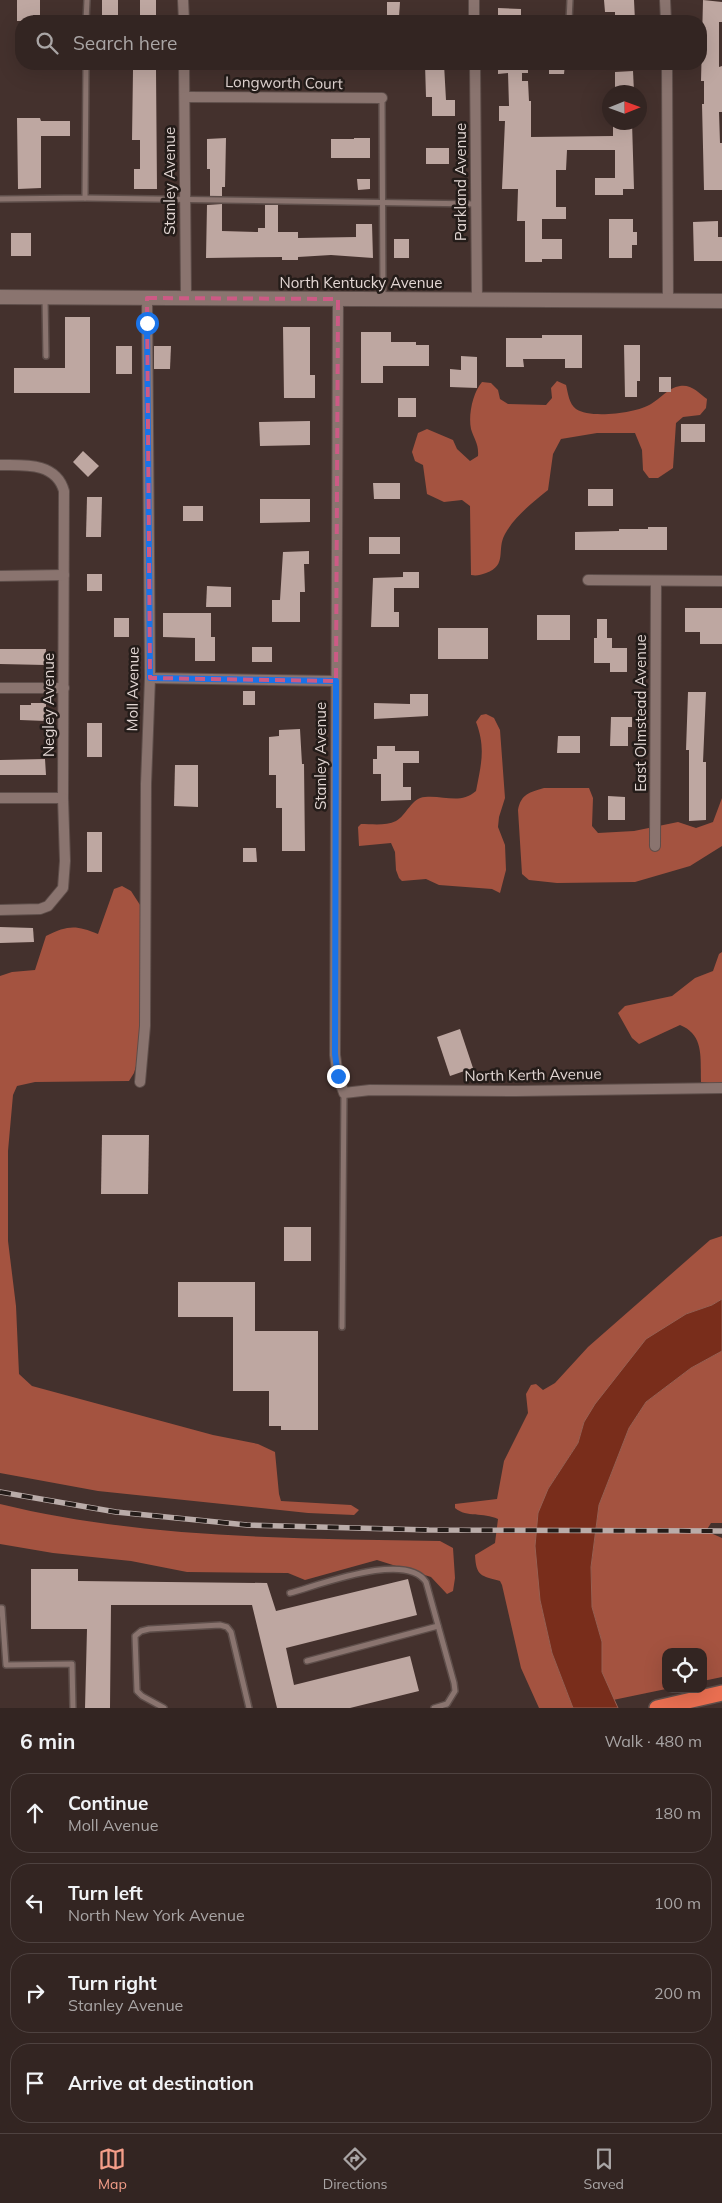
<!DOCTYPE html>
<meta charset="utf-8">
<style>
:root{--surface:#332522;--page:#3b2d2a;--text:#f1f3f6;--muted:#a9a5a5;--line:#4e4240;--accent:#f49e89}
body{margin:0;font-family:Mulish,sans-serif;background:var(--page);color:var(--text)}
.controls{position:absolute;right:15px;bottom:15px;display:grid;overflow:hidden;border-radius:10px;box-shadow:0 5px 20px #0002}
.controls button{width:45px;height:45px;display:grid;place-items:center;padding:0;border:0;border-bottom:1px solid var(--line);background:var(--surface);color:var(--text);font:25px sans-serif}
.compass{position:absolute;left:602px;top:85px;width:45px;height:45px;border-radius:50%;background:var(--surface);box-shadow:0 5px 20px #0002;rotate:89deg}
.stop{position:absolute;width:15px;height:15px;margin:-11px;border:4px solid #1a73e8;border-radius:50%;background:#fff}
.stop.end{background:#1a73e8;border-color:#fff;box-shadow:0 1px 5px #0008}
.list{margin:0;padding:0;list-style:none}
h2{display:flex;justify-content:space-between;align-items:center;height:65px;margin:0;padding:0 20px;font-size:21px}
h2 small{font-size:16px;font-weight:400;color:var(--muted)}
.list li{display:grid;grid-template-columns:32px 1fr auto;gap:15px;align-items:center;box-sizing:border-box;height:80px;margin:0 10px 10px;padding:0 10px;border:1px solid var(--line);border-radius:20px}
.list b{display:block;font-size:19px;white-space:nowrap}
.list p{margin:0;font-size:16px;white-space:nowrap;color:var(--muted)}
.list em{font-size:16px;font-style:normal;color:var(--muted)}
.icon{flex:none;width:28px;height:28px;fill:none;stroke:currentColor;stroke-width:2;stroke-linecap:round;stroke-linejoin:round}
.map{position:relative;flex:none;width:722px;height:1708px;overflow:hidden}
.search{position:absolute;background:var(--surface);box-shadow:0 5px 20px #0002;left:15px;right:15px;top:15px;height:55px;display:flex;align-items:center;gap:12px;box-sizing:border-box;padding:0 18px;border-radius:20px;color:var(--muted);font-size:19px}
.sheet{height:425px;background:var(--surface)}
nav{display:flex;justify-content:space-around;align-items:center;box-sizing:border-box;height:70px;border-top:1px solid var(--line);background:var(--surface);font-size:14px;color:var(--muted)}
nav a{display:grid;justify-items:center;gap:2px}
nav .on{color:var(--accent)}
.map>svg:first-child{display:block}
.forest{fill:#a45340}
.water{fill:#792d1b;stroke:#986052}
.building{fill:#bea7a1}
.lines{fill:none;stroke-linecap:round;stroke-linejoin:round}
.lane-casing{stroke:#5e4e4a;stroke-width:8}
.street-casing{stroke:#5e4e4a;stroke-width:12}
.secondary-casing{stroke:#5e4e4a;stroke-width:16}
.highway-casing{stroke:#5e4e4a;stroke-width:18}
.lane{stroke:#8a746f;stroke-width:5}
.street{stroke:#8a746f;stroke-width:10}
.secondary{stroke:#8a746f;stroke-width:14}
.highway{stroke:#ea6f51;stroke-width:15}
.rail-casing{stroke:#baaca9;stroke-width:5.5}
.rail{stroke:#241c19;stroke-width:4;stroke-dasharray:11;stroke-linecap:butt}
.route{stroke:#1a73e8;stroke-width:6}
.marked{fill:none;stroke:#cd5a85;stroke-width:4;stroke-dasharray:10 6;stroke-linejoin:round}
.labels{text-anchor:middle;stroke-width:5;stroke-linejoin:round;paint-order:stroke}
.street-label{font-size:15px;fill:#e2d6d3;stroke:#241c19}
</style>
<div class="map">
<svg width="722" height="1708" viewBox="0 0 722 1708">
<rect width="100%" height="100%" fill="#44312d"/>
<g class="forest">
<path d="M557,381l9,4c2,8 3,19 10,24 14,10 61,4 75,-5 10,-6 17,-16 29,-18 11,-2 19,7 27,13l-1,9 -6,7 -17,2 -7,6 -3,45 -15,10h-9l-6,-8 -1,-20 -7,-17h-38l-36,6 -8,15 -5,36c-16,13 -33,26 -43,44 -9,16 3,31 -19,39 -6,2 -9,3 -15,2l-1,-69 -8,-6 -18,2 -17,-8 -4,-29 -8,-4 -3,-9 6,-19 9,-4 26,11 4,9 13,12 8,-5c1,-12 -4,-17 -7,-27 -3,-14 2,-37 11,-47l9,1 7,7 2,9 8,5 38,1 6,-7 -1,-10z"/>
<path d="M486,714l8,4 6,12 5,68 -6,19 -1,10 7,18 1,25 -6,23 -8,-4 -53,-4 -13,-6 -24,2 -3,-3 -3,-8 -1,-18 -4,-9 -32,3 -1,-19 3,-3c11,0 25,2 35,-3 11,-6 15,-23 29,-24 19,-2 35,8 51,-6 5,-26 10,-43 0,-69l5,-7z"/>
<path d="M544,788h45l4,10 -1,28 6,7 36,-2 44,-9 18,6 17,-6 9,-24v48l-32,20 -55,16 -78,1 -28,-3 -7,-6 -4,-64c3,-16 12,-18 26,-22z"/>
<path d="M122,886l9,5 11,17v138l-8,27 -5,8 -94,1 -18,4 -4,9 -5,56v90l8,65 3,68 13,12 181,49 45,9 17,8 4,42 2,7 70,4 8,5 -5,5 -46,-2 -210,-22 -98,-18v-497l12,-4 23,-2 11,-34c22,-11 30,-11 52,-2l16,-45z"/>
<path d="M722,952v132h-2l-19,-2c-1,-23 4,-47 -21,-57l-41,19 -7,-6 -14,-25 7,-7 47,-10 23,-18 18,-7 6,-17z"/>
<path d="M722,1236v63l-10,6 -26,9 -102,108 -6,21 -30,46 -8,111 12,53 21,55h-34l-18,-40 -19,-83 -2,-4c-19,-5 -24,-5 -25,-26l20,-12 3,-24c-15,-7 -31,-1 -43,-11v-4l42,-5 7,-38 24,-48 -2,-19 5,-9 5,-1 7,6 12,-7 33,-36 122,-107z"/>
<path d="M722,1351v172h-11l-5,8 16,7v139l-19,4v-29h-37v37l-53,11 -11,-28v-30l-10,-35 -1,-40 8,-62 30,-77 17,-26 45,-34z"/>
<path d="M0,1504c143,35 293,34 440,37l13,7 2,30 -2,13 -6,3 -16,-17 -54,-17 -72,20 -17,-7 -101,-1 -56,-11 -78,-8 -53,-9z"/>
</g>
<path class="water" d="M722,1299v52l-31,17 -45,34 -17,26 -30,77 -8,62 1,40 10,35v30l16,36h-45l-21,-55 -12,-53 -5,-54 3,-33 10,-24 30,-46 6,-21 11,-18 51,-65 40,-25 26,-9z"/>
<g class="building">
<path d="M17,0h23v15h-7v6h-16z"/>
<rect x="102" y="0" width="16" height="16"/>
<rect x="140" y="0" width="16" height="21"/>
<path d="M604,0h30l1,21h-20v-9h-10z"/>
<path d="M703,0l19,2v20h-3v45l3,-1v46h-3l1,31h2v47h-18l-2,-86h2v-23h-3z"/>
<path d="M387,2h13l-1,15 -12,-1z"/>
<path d="M498,8l23,1v12h-23z"/>
<path d="M425,64h19l2,36h9v16h-23v-19h-6z"/>
<path d="M498,64h30v9h-6v8h6l1,20h2v36l82,-1v-14h19l2,67h-11v6h-28v-17h20v-28h-48l-1,20h-10v37h10v12h-24v20h20v20h-20v3h-17v-41h-8l1,-32h-16l3,-68h-6v-15h10l-1,-33 -10,1z"/>
<path d="M549,64h16l-1,10h-15z"/>
<path d="M133,70h23l1,119h-23v-20h6v-29h-8z"/>
<path d="M633,71l1,21h-19v-20z"/>
<path d="M17,118h23l1,3h29v15h-29v52l-23,1z"/>
<path d="M226,138l-1,49h-3v9h-12v-27h-3v-30z"/>
<path d="M354,138h16v20h-39v-19h23z"/>
<rect x="426" y="148" width="23" height="16"/>
<path d="M357,179h13v10l-12,1z"/>
<path d="M222,204v27l36,1v-4h7v-23h13v27h20v6l58,-1v-13h16l1,34 -42,-3 -33,2v3h-16v-3l-76,1 1,-53z"/>
<path d="M609,219h24v13h4v13h-5v13h-23z"/>
<path d="M718,221v16h4v24h-28l-1,-39z"/>
<rect x="11" y="233" width="20" height="23"/>
<rect x="394" y="239" width="15" height="19"/>
<path d="M65,317h25v76h-76v-25h51z"/>
<path d="M283,327h27v48h5v23h-31z"/>
<path d="M361,332h30v10h25v3h13v21h-46v17h-22z"/>
<path d="M542,335h40v33h-17v-9h-42l1,8h-18v-29h36z"/>
<path d="M624,345h16v36h-3v16h-12z"/>
<rect x="116" y="346" width="16" height="28"/>
<path d="M154,346h17l-1,23h-16z"/>
<path d="M461,356l16,1v31l-27,-1v-18l11,1z"/>
<rect x="659" y="377" width="12" height="15"/>
<rect x="398" y="398" width="18" height="19"/>
<path d="M310,421v24l-50,1 -1,-24z"/>
<rect x="681" y="424" width="24" height="18"/>
<path d="M83,451l16,15 -11,11 -15,-15z"/>
<path d="M373,483h27v16h-26z"/>
<rect x="588" y="489" width="25" height="17"/>
<path d="M87,497h15l-1,40h-15z"/>
<path d="M260,499h50v23l-50,1z"/>
<rect x="183" y="506" width="20" height="15"/>
<path d="M648,527h19v23h-92v-18l44,-1v-2h29z"/>
<rect x="369" y="537" width="31" height="17"/>
<path d="M309,551v13h-5l1,28h-5v30h-28v-22h8l3,-48z"/>
<path d="M403,572h16v16h-25v24h5v15h-28l2,-49 30,-1z"/>
<rect x="87" y="574" width="15" height="17"/>
<path d="M207,586l24,1v20h-25z"/>
<path d="M685,608h37v36h-22v-12h-15z"/>
<path d="M163,613h48v24h4v24h-20v-23l-32,-1z"/>
<rect x="537" y="615" width="33" height="25"/>
<rect x="114" y="618" width="15" height="19"/>
<path d="M597,619h10v19h5v10h15v24h-17v-9h-16v-25h3z"/>
<rect x="438" y="628" width="50" height="31"/>
<rect x="252" y="647" width="20" height="15"/>
<path d="M0,649h46l-1,16 -45,-1z"/>
<rect x="243" y="691" width="12" height="14"/>
<path d="M688,692h18l-3,70h3v58l-17,1v-71h-3z"/>
<path d="M410,694h18v22l-54,3v-16l36,1z"/>
<path d="M31,703h15v18l-26,-1v-15h11z"/>
<path d="M611,717h21v10h-4v19h-18z"/>
<rect x="87" y="723" width="15" height="34"/>
<path d="M300,729l2,35h2l1,87h-23v-43h-6v-33h-7v-38l10,-1v-6z"/>
<path d="M558,736h22v17h-23z"/>
<path d="M377,746h18v5h24v12h-16v24h8v13l-30,1v-27h-8v-15h4z"/>
<path d="M45,759l1,16h-46v-15z"/>
<path d="M175,765h23v42l-24,-1z"/>
<path d="M608,796l17,1v23h-17z"/>
<rect x="87" y="832" width="15" height="40"/>
<path d="M243,848h13l1,14h-14z"/>
<path d="M0,927l33,1 1,14 -34,1z"/>
<path d="M460,1029l13,39 -23,8 -13,-39z"/>
<path d="M102,1135h47l-1,59h-47z"/>
<rect x="284" y="1227" width="27" height="34"/>
<path d="M178,1282h77v49h63v99h-37v-4h-12v-35h-36v-74h-55z"/>
<path d="M31,1569h47v12l189,2 9,28 132,-32 9,36 -131,33 8,37 116,-29 9,35 -69,17h-73l-25,-103h-141l-1,103h-25l2,-79h-56z"/>
</g>
<g class="lines">
<defs>
<g id="lane">
<path d="M86,21l1,-21"/>
<path d="M569,21l1,-21"/>
<path d="M382,98l1,200"/>
<path d="M85,198l391,6"/>
<path d="M0,199l85,-1 1,-134"/>
<path d="M45,298l1,58"/>
<path d="M342,1327l2,-234"/>
<path d="M290,1593c30,-8 116,-42 136,-11l28,101 1,8 -8,13 -13,4"/>
<path d="M0,1608h2l4,57 66,-1 1,44"/>
<path d="M307,1661l131,-35"/>
<path d="M164,1708l-22,-12 -5,-5 -2,-55 6,-5 8,-2 71,-4 7,2 4,5 18,76"/>
</g>
<g id="street">
<path d="M183,0l1,21"/>
<path d="M474,0v21"/>
<path d="M665,0l1,21"/>
<path d="M184,64l2,234"/>
<path d="M475,64l2,236"/>
<path d="M667,64l1,237"/>
<path d="M185,97l197,1"/>
<path d="M338,299l-3,756 3,22 6,16 26,-3 147,1 205,-3"/>
<path d="M0,465c24,0 56,-3 64,26l-1,307 2,63 -2,27 -15,18 -8,3 -40,1"/>
<path d="M0,576l64,-1"/>
<path d="M588,580l134,1"/>
<path d="M150,678l186,3"/>
<path d="M0,688h64"/>
<path d="M0,798h63"/>
<path d="M655,846l1,-265"/>
<path d="M140,1082l5,-56 1,-242 4,-106 -3,-380"/>
</g>
<path id="secondary" d="M0,297l722,4"/>
<path id="highway" d="M657,1708l65,-15"/>
</defs>
<use href="#lane" class="lane-casing"/>
<use href="#street" class="street-casing"/>
<use href="#secondary" class="secondary-casing"/>
<use href="#highway" class="highway-casing"/>
<use href="#lane" class="lane"/>
<use href="#street" class="street"/>
<use href="#secondary" class="secondary"/>
<use href="#highway" class="highway"/>
<defs>
<path id="rail" d="M0,1492l116,20 131,13 182,5 293,1"/>
</defs>
<use href="#rail" class="rail-casing"/>
<use href="#rail" class="rail"/>
</g>
<g class="lines">
<path class="route" d="M147,323l3,355 186,3 -1,373 3,22"/>
</g>
<path class="marked" d="M147,298l191,1 -2,382 -186,-3z"/>
<g class="labels">
<g class="street-label">
<text transform="translate(284 83) rotate(1)" y="5">Longworth Court</text>
<text transform="translate(170 181) rotate(-90)" y="5">Stanley Avenue</text>
<text transform="translate(461 182) rotate(-90)" y="5">Parkland Avenue</text>
<text x="361" y="288">North Kentucky Avenue</text>
<text transform="translate(133 689) rotate(-89)" y="5">Moll Avenue</text>
<text transform="translate(49 705) rotate(-90)" y="5">Negley Avenue</text>
<text transform="translate(641 713) rotate(-90)" y="5">East Olmstead Avenue</text>
<text transform="translate(321 756) rotate(-90)" y="5">Stanley Avenue</text>
<text transform="translate(533 1075) rotate(-1)" y="5">North Kerth Avenue</text>
</g>
</g>
</svg>
<div class="controls">
<button><svg class="icon" aria-label="locate" viewBox="0 0 24 24"><circle cx="12" cy="12" r="6"/><path d="M12 2v4M12 18v4M2 12h4M18 12h4"/></svg></button>
</div>
<svg class="compass" viewBox="-18 -18 36 36"><path d="M0-13l5 13h-10z" fill="#e53935"/><path d="M0 13l5-13h-10z" fill="#a9a5a5"/></svg>
<div class="stop" style="left:147px;top:323px"></div>
<div class="stop end" style="left:338px;top:1076px"></div>
<div class="search"><svg class="icon" aria-label="search" viewBox="0 0 24 24"><circle cx="10" cy="10" r="6"/><path d="M15 15l6 6"/></svg>Search here</div>
</div>
<section class="sheet">
<h2>6 min<small>Walk · 480 m</small></h2>
<ul class="list">
<li><svg class="icon" aria-label="ahead" viewBox="0 0 24 24"><path d="M12 20V5M6 11l6-6 6 6"/></svg><div><b>Continue</b><p>Moll Avenue</p></div><em>180 m</em></li>
<li><svg class="icon" aria-label="left" viewBox="0 0 24 24"><path d="M17 20v-9H6M10 6l-5 5 5 5"/></svg><div><b>Turn left</b><p>North New York Avenue</p></div><em>100 m</em></li>
<li><svg class="icon" aria-label="right" viewBox="0 0 24 24"><path d="M7 20v-9h11M14 6l5 5-5 5"/></svg><div><b>Turn right</b><p>Stanley Avenue</p></div><em>200 m</em></li>
<li><svg class="icon" aria-label="arrive" viewBox="0 0 24 24"><path d="M6 21V4h12l-3 4 3 4H6"/></svg><div><b>Arrive at destination</b></div></li>
</ul>
</section>
<nav>
<a class="on"><svg class="icon" aria-label="map" viewBox="0 0 24 24"><path d="M3 6l6-2 6 2 6-2v14l-6 2-6-2-6 2zM9 4v14M15 6v14"/></svg>Map</a>
<a><svg class="icon" aria-label="directions" viewBox="0 0 24 24"><path d="M12 3l9 9-9 9-9-9zM9 14v-3h6M13 9l2 2-2 2"/></svg>Directions</a>
<a><svg class="icon" aria-label="saved" viewBox="0 0 24 24"><path d="M7 4h10v16l-5-4-5 4z"/></svg>Saved</a>
</nav>
